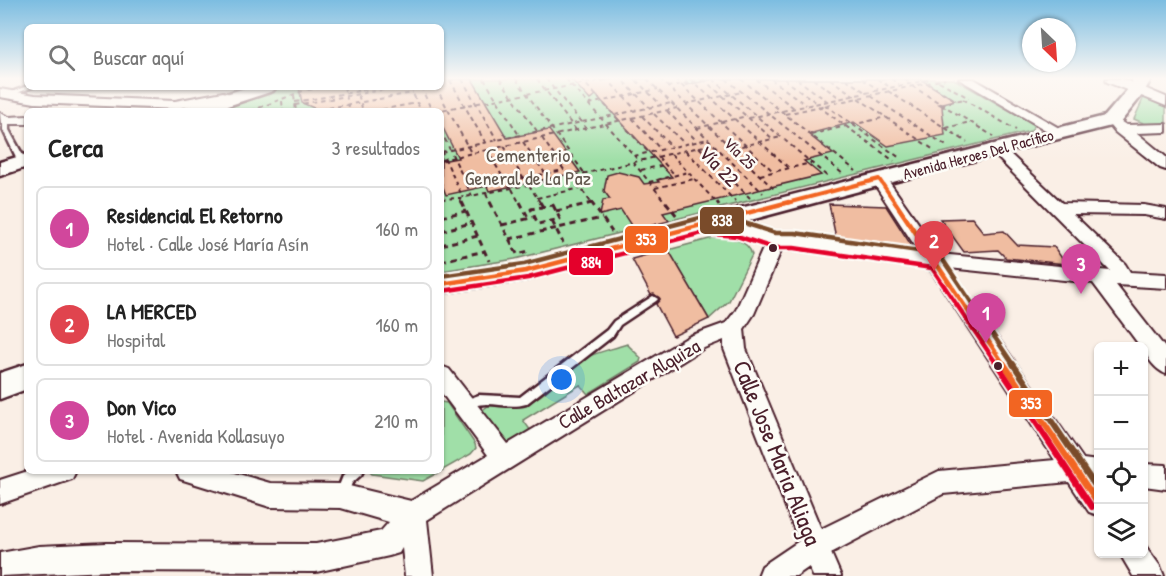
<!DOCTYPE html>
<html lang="es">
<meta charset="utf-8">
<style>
:root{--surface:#fff;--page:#f2f2f2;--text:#222;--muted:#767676;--line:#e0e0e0;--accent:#d1495b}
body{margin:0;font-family:"Patrick Hand",sans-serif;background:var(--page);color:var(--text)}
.controls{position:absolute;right:18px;bottom:18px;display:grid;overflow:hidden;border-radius:9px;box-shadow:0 2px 4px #0004}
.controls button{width:54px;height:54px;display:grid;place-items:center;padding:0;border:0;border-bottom:2px solid var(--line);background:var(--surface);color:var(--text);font:30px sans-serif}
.compass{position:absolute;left:1022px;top:18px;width:54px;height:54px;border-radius:50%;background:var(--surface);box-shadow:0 2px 4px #0004;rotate:155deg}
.you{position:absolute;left:562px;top:380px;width:21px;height:21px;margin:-15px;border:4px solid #fff;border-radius:50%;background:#1a73e8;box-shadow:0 0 0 9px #1a73e833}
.badge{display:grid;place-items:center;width:39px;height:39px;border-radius:50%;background:var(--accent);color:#fff;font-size:20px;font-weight:700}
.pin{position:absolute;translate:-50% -50px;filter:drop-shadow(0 2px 3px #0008)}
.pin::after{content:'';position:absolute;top:32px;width:21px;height:18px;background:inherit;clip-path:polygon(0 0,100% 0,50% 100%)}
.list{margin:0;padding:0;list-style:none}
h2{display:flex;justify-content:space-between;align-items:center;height:78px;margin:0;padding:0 24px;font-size:26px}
h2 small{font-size:20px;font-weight:400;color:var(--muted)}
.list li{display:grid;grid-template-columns:39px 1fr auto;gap:18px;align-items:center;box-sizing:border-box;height:84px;margin:0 12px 12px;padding:0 12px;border:2px solid var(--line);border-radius:9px}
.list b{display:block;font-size:22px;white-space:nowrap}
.list p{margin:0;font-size:20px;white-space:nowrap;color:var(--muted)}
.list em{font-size:20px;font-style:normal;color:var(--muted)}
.icon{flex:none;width:33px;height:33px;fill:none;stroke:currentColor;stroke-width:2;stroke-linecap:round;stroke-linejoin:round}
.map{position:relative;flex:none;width:1166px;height:576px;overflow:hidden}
.search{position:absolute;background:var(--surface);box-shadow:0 2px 4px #0004;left:24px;top:24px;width:420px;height:66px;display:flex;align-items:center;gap:15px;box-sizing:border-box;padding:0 21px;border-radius:9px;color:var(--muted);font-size:22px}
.panel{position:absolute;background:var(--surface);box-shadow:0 2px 4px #0004;left:24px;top:108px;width:420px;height:366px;border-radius:9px}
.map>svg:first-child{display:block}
.green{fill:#a0dfa8;stroke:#757f6a;stroke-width:1.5}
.building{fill:#f0bda1;stroke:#4a1f2b;stroke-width:1.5}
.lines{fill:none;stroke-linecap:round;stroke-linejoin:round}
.lane-casing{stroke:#4a1f2b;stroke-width:5}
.street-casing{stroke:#4a1f2b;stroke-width:4}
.secondary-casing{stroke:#4a1f2b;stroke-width:5}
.path-far1{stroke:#4a1f2b;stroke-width:2;stroke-dasharray:4.5 4;stroke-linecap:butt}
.path{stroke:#4a1f2b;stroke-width:3;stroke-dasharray:6 4.5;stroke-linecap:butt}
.lane{fill:#fdfcf7;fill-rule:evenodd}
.street{fill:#fdfcf7;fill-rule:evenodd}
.secondary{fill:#fdfcf7;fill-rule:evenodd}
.bus-1-far2-casing{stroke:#fdfcf7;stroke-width:8}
.bus-1-far1-casing{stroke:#fdfcf7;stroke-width:9}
.bus-1-casing{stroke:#fdfcf7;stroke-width:10}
.bus-2-far1-casing{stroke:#fdfcf7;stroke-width:9}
.bus-2-casing{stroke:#fdfcf7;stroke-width:10}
.bus-3-far1-casing{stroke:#fdfcf7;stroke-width:9}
.bus-3-casing{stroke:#fdfcf7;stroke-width:10}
.bus-1-far2{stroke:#f26522;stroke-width:4}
.bus-1-far1{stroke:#f26522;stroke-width:4.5}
.bus-1{stroke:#f26522;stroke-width:6}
.bus-2-far1{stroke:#e4002b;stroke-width:4.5}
.bus-2{stroke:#e4002b;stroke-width:6}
.bus-3-far1{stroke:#7a4b2a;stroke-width:4.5}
.bus-3{stroke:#7a4b2a;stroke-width:6}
.bus-dot{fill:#4a1f2b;stroke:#fdfcf7;stroke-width:2}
.labels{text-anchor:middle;stroke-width:5;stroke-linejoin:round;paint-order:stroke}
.far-street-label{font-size:16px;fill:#4a1f2b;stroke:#fdfcf7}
.park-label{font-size:20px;fill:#645950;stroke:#fdfcf7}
.street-label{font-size:20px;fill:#4a1f2b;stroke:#fdfcf7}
.near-street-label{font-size:24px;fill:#4a1f2b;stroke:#fdfcf7}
.line-badge{stroke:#fdfcf7;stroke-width:2}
.badge-label{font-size:16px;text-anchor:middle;font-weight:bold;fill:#fff}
</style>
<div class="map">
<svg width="1166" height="576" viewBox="0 0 1166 576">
<rect width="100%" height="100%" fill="#faefe6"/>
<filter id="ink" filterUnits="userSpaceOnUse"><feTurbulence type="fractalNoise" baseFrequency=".0167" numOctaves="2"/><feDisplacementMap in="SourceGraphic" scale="12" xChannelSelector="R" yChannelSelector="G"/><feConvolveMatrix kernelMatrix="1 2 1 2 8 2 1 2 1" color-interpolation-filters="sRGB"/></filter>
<g filter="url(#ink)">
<g class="green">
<path d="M441,79h513l81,46 -5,6 -515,128 -74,12v-160h-223l65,-24h158z"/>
<path d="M1144,97l22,5v24l-18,-1 -14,-6z"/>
<path d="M713,238c15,0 35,0 39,17l-23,46 -20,18 -41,-69z"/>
<path d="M627,344l14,14 -1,4 -52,32 -8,-9 -57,35 8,11 -23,12 -27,-31c13,-16 31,-4 48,-10 20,-8 35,-32 54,-43 13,-7 30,-10 44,-15z"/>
<path d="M441,402l6,1 28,41 1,4 -5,6 -30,17z"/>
<path d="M369,471h72l-18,10 -51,-7z"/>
</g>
<g class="building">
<path d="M441,79h31l35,59 42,-8 31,42 -91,19 -2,-5 -41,9 -5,-13v-21l17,-3 -17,-34v-13h-120l-19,-8 -3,-16h142z"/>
<path d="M571,79h29l2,2 12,-2h72v6l29,-6h205l35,21 -16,4 5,3h-2l3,28 -57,11 -34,-24 -46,12 25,20 -29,7 17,14 -158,38 6,8 -35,9 -13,-20 -21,5 3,-15 7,-1 -6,-8 3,-16 11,-3 21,5 5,7 15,-2 -2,-2 15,-3 -76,-82 -6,5z"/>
<path d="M829,204l57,2 27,42 -77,-10z"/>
<path d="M972,218l12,15 20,-2 13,14 37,2 12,17 -60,-6 -8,-8 -34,2 -24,-33z"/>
<path d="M668,249l41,70 -36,17 -17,-32 4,-5 -6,-5 -3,1 -19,-36z"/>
</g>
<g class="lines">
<defs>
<g id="lane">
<path d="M27,86l6,1 -24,9 -5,-1z"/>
<path d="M6,119l3,2v9l17,31 -1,2h-3l-4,-2 -15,-31v-9z"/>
<path d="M653,296l5,3 -2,2 -36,24 -7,11 -87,68c-13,4 -26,0 -39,0 -9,0 -16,3 -24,5l-4,-1 -1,-3 1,-3 20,-7 41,2 87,-67 7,-9z"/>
<path d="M349,471h14l-2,4 -9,8 -7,17 -4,2 -4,-2 -2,-4 8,-20z"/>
</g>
<g id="street">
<path d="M959,79h15l92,53 -7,4 -5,-1z"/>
<path d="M1106,79h17l43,18v9l-59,-24z"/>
<path d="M0,89l35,6 140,6 48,-9 15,4 2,3 -7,4 -11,-3 -47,9 -140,-6 -35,-6z"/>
<path d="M0,113l9,4 18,-1v8h-26z"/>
<path d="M1112,116l14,9 40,-1v8l-29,1 29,24v13l-6,-2 -45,-36 -10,-12z"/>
<path d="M992,144l17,9 53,50 82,2 22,4v10l-22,-4 -71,-1 52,50 5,8 36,2v14l-50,-3 50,64v25c-10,-4 -21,-17 -22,-28h-4l-47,-63 -144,-15 134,191 15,2v54l-9,-3 -20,-30 -126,12 -112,59 10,23h-28l-4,-9 -13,9h-38l4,-10 37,-25 -75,-192v-9l-20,8 -277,172 6,56h-28l-3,-28 -3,5 -10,3 -73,16 -209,-1 -107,5v-23l39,-7 68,-3 209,1 65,-13 8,-9 -48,-14 -71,-1 -90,-28 -4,-8h52l42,12 71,1 70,17 77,-46 -47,-63v-26l8,3 59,75 182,-108 36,-13 10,-13 29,-66 -28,-10 -42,-5 -3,-4 3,-4c27,-7 53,10 80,14 6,1 13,0 19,-1l125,18 -48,-73 8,-5 6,2 55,78 170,17 -111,-112 -15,-10 3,-3zM783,246h11l133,19 128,195 -116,11 -118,58 -75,-180 -2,-20 10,-15z"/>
<path d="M1144,464l22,1v24l-22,-3z"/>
<path d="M28,471h48l-4,8 -72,25v-24z"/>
<path d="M1144,544l16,22 4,10h-31l-13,-22h24z"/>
</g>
<g id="secondary">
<path d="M1133,79h18l-8,15 -24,30 -121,30 -472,126 -85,13v-18l85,-13 579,-146 24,-28z"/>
<path d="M248,87h28l-3,4 -61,20h-29l3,-4z"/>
<path d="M27,154v13l-27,9v-14z"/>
<path d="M27,364v25l-27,10v-26z"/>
</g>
</defs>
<use href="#lane" class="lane-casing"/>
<use href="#street" class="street-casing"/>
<use href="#secondary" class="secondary-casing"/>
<g class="path-far1">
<path d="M462,79l35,61"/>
<path d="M484,79l35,56"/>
<path d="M500,79l37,52"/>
<path d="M516,79l69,95"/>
<path d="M537,79l39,51"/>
<path d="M546,79l40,49"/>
<path d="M566,79l73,82"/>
<path d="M581,79l68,74"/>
<path d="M647,79l116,114"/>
<path d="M660,79l116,112"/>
<path d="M675,79l99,93"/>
<path d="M690,79l99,89"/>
<path d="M703,79l70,60"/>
<path d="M713,79l115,98"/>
<path d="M726,79l117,95"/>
<path d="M741,79l115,92"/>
<path d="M756,79l38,29"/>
<path d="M771,79l35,26"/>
<path d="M784,79l33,24"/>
<path d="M797,79l30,22"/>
<path d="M813,79l27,19"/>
<path d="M830,79l104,71"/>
<path d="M846,79l19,13"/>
<path d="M862,79l16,10"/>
<path d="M877,79l13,8"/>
<path d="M891,79l8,5"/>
<path d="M905,79l6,4"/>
<path d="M450,80l35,62"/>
<path d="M636,80l25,25"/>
<path d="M939,81l30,17"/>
<path d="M441,82l16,-3"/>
<path d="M624,82l25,25"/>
<path d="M928,83l29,18"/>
<path d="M612,84l24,26"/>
<path d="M912,86l81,50"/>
<path d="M344,87l6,24"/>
<path d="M356,87l7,24"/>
<path d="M410,87l11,24"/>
<path d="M421,87l11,24"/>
<path d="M436,87l35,66"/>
<path d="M667,87l40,-8"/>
<path d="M308,90l19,-3"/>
<path d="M888,91l79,51"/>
<path d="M294,96l2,15"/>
<path d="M871,96l77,51"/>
<path d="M963,99l53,31"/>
<path d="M282,101l1,10"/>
<path d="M295,102l88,-15"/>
<path d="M589,104l69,-15"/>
<path d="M685,104l57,-12"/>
<path d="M941,104l23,-5"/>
<path d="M295,105l105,-18"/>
<path d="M825,105l75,53"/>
<path d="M818,106l76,55"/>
<path d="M251,111l62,-24"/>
<path d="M312,111l101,-18"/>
<path d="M374,111l43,-8"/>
<path d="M435,111l172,-32"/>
<path d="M667,111l30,30"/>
<path d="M654,114l31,30"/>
<path d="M785,114l160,-35"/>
<path d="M642,116l30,31"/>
<path d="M632,118l29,32"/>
<path d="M749,118l182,-39"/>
<path d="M852,125l34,-8"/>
<path d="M697,128l50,-12"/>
<path d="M946,128l24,-6"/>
<path d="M441,131l31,65"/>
<path d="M811,135l35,-9"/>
<path d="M542,138l27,39"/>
<path d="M523,142l22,31"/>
<path d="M504,146l19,32"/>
<path d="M699,147l51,51"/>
<path d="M733,148l48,-11"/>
<path d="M441,150l22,48"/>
<path d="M487,150l18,31"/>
<path d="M686,151l49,50"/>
<path d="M441,152l230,-49"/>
<path d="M671,154l47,50"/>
<path d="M634,156l74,-17"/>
<path d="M658,157l17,18"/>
<path d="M441,160l236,-52"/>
<path d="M633,162l34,42"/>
<path d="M641,170l24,-5"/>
<path d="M760,175l51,-12"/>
<path d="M573,177l19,27"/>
<path d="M649,182l39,-10"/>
<path d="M488,185l76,-15"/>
<path d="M529,185l12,19"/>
<path d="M655,188l39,-9"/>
<path d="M512,189l8,15"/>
<path d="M486,194l5,10"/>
<path d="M537,198l44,-10"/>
<path d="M441,199l19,-1 109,-21 144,-33"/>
<path d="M460,199l2,5"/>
<path d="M588,204l4,-1"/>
</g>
<g class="path">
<path d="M462,202l27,59"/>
<path d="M490,202l27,52 12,-3"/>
<path d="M520,202l9,17"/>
<path d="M540,202l3,5"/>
<path d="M591,202l21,30"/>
<path d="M666,202l11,14"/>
<path d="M717,202l2,3"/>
<path d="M553,205l7,14 -22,5 -7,-15z"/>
<path d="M556,211l36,-8"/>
<path d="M441,217l25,-6"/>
<path d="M552,221l11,22"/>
<path d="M502,225l33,-8"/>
<path d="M441,231l30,-8"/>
<path d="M509,239l93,-21"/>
<path d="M441,245l37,-9"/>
<path d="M441,261l44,-10"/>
</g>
<use href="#lane" class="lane"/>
<use href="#street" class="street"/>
<use href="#secondary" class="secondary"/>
<defs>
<path id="bus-1-far2" d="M783,204l96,-25 17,25"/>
<g id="bus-1-far1">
<path d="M895,202l110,164"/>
<path d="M441,284l85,-13 263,-69"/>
</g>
<path id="bus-1" d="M1004,364l94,139"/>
<path id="bus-2-far1" d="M442,291l86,-13 174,-45 35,3 36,12h21l138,20 66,98"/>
<path id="bus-2" d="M997,364l95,143"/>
<path id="bus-3-far1" d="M441,276l83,-12 176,-46 41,4 34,11h20l144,21 75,112"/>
<path id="bus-3" d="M1013,364l85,126"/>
</defs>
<use href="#bus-1-far2" class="bus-1-far2-casing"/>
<use href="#bus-1-far1" class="bus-1-far1-casing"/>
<use href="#bus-1" class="bus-1-casing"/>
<use href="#bus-2-far1" class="bus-2-far1-casing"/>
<use href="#bus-2" class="bus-2-casing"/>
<use href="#bus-3-far1" class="bus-3-far1-casing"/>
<use href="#bus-3" class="bus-3-casing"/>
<use href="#bus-1-far2" class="bus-1-far2"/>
<use href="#bus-1-far1" class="bus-1-far1"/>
<use href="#bus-1" class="bus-1"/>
<use href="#bus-2-far1" class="bus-2-far1"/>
<use href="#bus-2" class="bus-2"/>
<use href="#bus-3-far1" class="bus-3-far1"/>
<use href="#bus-3" class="bus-3"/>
</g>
</g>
<linearGradient id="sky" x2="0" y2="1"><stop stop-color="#7cbde1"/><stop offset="0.49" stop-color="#fdf8f4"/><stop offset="1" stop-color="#fdf8f4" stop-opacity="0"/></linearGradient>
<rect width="1166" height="160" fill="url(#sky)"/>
<g class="bus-dot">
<circle cx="773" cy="248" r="5"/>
<circle cx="998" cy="366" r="5"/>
</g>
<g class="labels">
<g class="far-street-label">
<text transform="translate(740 153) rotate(45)" y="6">Vía 25</text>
<text transform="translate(978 154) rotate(-15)" y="6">Avenida Heroes Del Pacífico</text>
</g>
<g class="park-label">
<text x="528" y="162">Cementerio<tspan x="528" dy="23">General de La Paz</tspan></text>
</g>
<g class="street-label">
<text transform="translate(719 166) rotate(46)" y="7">Vía 22</text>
<text transform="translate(629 384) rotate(-30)" y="7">Calle Baltazar Alquiza</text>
</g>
<g class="near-street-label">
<text transform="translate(777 453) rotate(68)" y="8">Calle Jose Maria Aliaga</text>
</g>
</g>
<g class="line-badge">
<rect x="699" y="206" width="46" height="29" rx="6" fill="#7a4b2a"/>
<rect x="624" y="225" width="45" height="29" rx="6" fill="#f26522"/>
<rect x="568" y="247" width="46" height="29" rx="6" fill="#e4002b"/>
<rect x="1008" y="389" width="45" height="29" rx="6" fill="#f26522"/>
</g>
<g class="badge-label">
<text x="722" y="226">838</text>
<text x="646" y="245">353</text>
<text x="591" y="268">884</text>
<text x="1031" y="409">353</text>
</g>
</svg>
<div class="controls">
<button>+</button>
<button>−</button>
<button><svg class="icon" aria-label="locate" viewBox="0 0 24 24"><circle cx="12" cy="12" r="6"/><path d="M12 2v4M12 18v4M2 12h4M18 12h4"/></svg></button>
<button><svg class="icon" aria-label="layers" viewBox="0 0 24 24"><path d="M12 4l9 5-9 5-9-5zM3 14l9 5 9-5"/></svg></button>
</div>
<svg class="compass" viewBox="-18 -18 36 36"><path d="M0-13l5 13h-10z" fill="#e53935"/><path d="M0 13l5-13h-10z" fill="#767676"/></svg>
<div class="you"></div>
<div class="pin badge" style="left:986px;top:343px;background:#d1479c">1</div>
<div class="pin badge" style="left:934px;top:271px;background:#e0444e">2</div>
<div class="pin badge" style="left:1081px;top:294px;background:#d1479c">3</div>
<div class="search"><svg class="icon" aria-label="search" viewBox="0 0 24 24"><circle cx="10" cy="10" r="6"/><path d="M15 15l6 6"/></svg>Buscar aquí</div>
<section class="panel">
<h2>Cerca<small>3 resultados</small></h2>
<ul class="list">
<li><span class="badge" style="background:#d1479c">1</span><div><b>Residencial El Retorno</b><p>Hotel · Calle José María Asín</p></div><em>160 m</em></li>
<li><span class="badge" style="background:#e0444e">2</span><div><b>LA MERCED</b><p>Hospital</p></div><em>160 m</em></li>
<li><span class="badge" style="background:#d1479c">3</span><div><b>Don Vico</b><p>Hotel · Avenida Kollasuyo</p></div><em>210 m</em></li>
</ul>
</section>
</div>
